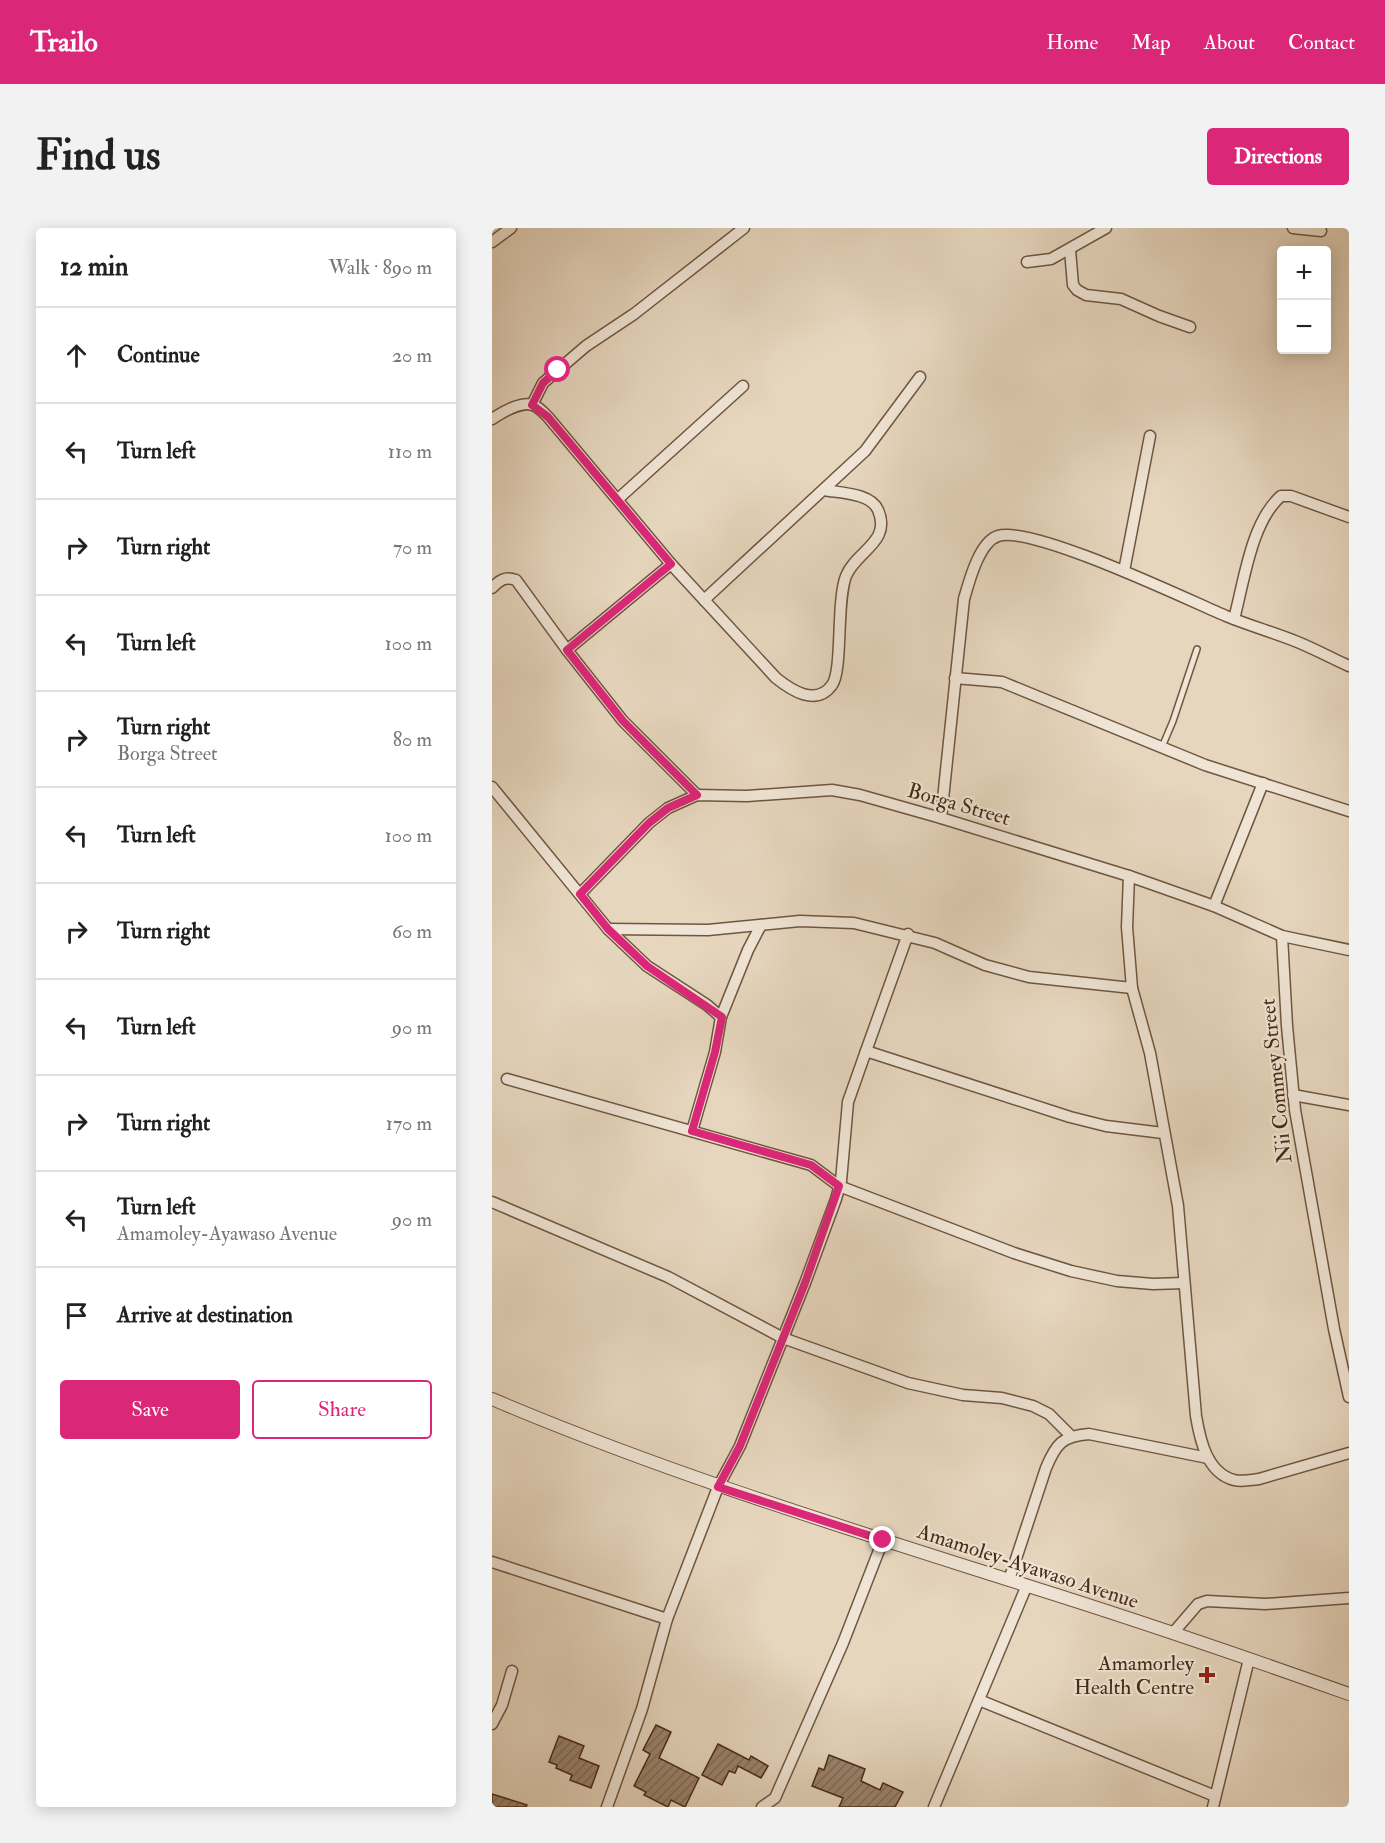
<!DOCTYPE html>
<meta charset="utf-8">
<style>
:root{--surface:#fff;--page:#f2f2f2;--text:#222;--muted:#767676;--line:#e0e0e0;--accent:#db2777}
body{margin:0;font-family:"IM FELL Double Pica",serif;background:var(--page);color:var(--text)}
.controls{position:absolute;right:18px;top:18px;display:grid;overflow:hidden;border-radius:6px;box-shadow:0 3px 15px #0003}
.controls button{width:54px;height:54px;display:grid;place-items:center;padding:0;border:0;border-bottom:2px solid var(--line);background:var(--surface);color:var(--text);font:30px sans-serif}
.stop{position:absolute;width:18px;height:18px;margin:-14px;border:4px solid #db2777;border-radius:50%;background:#fff}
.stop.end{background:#db2777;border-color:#fff;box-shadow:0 2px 6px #0008}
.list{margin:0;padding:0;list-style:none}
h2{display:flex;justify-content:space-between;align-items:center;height:78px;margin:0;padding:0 24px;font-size:26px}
h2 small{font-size:20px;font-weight:400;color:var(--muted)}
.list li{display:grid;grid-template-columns:39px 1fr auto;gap:18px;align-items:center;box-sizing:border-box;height:96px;padding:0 24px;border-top:2px solid var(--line)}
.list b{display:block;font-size:22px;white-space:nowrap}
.list p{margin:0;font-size:20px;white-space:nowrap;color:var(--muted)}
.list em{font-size:20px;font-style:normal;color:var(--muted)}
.actions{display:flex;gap:12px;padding:18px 24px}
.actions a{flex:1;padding:14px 0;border:2px solid var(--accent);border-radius:6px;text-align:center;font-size:21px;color:var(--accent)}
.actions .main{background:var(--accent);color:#fff}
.icon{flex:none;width:33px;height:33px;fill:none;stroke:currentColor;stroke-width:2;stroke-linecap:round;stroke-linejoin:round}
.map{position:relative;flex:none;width:857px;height:1579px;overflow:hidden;border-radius:6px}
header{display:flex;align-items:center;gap:36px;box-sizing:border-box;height:84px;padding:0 30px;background:var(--accent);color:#fff}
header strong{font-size:28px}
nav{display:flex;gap:33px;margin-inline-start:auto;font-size:21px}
.intro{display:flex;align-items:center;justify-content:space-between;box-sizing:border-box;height:144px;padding:0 36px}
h1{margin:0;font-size:42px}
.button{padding:15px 27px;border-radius:6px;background:var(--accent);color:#fff;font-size:21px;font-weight:700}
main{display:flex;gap:36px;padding:0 36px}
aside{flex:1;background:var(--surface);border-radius:6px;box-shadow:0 3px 15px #0003}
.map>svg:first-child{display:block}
.building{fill:url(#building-hatch);stroke:#482a15;stroke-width:1.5}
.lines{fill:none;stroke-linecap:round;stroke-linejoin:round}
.service-casing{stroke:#70553f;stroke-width:8}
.minor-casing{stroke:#70553f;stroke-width:13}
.tertiary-casing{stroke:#70553f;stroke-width:14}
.service{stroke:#efe4d5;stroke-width:5}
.minor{stroke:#efe4d5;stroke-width:10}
.tertiary{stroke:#efe4d5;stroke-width:12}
.route{stroke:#db2777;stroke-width:8}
.poi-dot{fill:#8f2418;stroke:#efe4d5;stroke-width:2}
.labels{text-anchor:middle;stroke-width:4.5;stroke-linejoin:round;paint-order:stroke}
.street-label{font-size:21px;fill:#482a15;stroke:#efe4d5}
.poi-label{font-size:21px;fill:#482a15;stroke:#efe4d5;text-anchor:end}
</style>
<header>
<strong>Trailo</strong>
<nav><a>Home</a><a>Map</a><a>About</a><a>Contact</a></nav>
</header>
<div class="intro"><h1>Find us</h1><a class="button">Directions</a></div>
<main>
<aside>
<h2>12 min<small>Walk · 890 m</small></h2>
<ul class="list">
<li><svg class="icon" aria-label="ahead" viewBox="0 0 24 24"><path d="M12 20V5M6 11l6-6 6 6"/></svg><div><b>Continue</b></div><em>20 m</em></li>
<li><svg class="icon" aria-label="left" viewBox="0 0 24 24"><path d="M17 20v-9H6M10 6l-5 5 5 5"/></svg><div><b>Turn left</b></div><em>110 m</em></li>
<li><svg class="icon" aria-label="right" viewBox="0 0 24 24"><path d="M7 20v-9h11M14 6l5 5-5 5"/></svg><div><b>Turn right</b></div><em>70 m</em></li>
<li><svg class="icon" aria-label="left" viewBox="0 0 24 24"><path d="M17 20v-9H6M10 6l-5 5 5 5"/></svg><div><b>Turn left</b></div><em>100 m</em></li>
<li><svg class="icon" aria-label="right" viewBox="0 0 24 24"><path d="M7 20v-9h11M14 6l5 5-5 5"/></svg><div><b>Turn right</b><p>Borga Street</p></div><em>80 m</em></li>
<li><svg class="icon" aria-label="left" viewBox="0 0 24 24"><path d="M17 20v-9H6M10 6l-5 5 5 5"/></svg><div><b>Turn left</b></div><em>100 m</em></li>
<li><svg class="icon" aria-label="right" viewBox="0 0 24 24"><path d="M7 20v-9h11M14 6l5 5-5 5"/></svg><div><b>Turn right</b></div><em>60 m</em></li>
<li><svg class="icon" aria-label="left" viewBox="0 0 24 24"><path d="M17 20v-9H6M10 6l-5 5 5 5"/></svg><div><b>Turn left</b></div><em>90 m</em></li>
<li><svg class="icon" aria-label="right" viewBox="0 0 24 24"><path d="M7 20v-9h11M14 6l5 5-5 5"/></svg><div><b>Turn right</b></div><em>170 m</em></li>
<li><svg class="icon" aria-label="left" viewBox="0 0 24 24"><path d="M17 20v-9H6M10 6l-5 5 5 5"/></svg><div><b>Turn left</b><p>Amamoley-Ayawaso Avenue</p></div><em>90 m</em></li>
<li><svg class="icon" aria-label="arrive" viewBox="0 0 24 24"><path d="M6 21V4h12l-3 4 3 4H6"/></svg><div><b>Arrive at destination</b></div></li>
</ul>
<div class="actions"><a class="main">Save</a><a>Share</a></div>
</aside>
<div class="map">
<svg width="857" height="1579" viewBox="0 0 857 1579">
<defs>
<pattern id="building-hatch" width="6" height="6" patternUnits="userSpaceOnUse" patternTransform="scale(1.5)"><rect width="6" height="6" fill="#9a836d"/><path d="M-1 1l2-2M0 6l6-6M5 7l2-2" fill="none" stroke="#806b58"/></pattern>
</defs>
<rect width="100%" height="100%" fill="#e6d6be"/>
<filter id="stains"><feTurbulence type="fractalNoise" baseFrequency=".00333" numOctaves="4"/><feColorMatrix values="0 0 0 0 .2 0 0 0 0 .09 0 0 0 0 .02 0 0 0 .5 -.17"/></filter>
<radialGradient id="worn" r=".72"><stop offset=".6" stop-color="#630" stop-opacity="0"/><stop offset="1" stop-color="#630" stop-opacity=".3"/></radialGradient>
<g class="building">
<path d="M164,1497l15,7 -12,26 40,20 -14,29 -14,-7 -3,7 -24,-12 2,-3 -12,-6 16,-32 -7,-4z"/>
<path d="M67,1508l25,10 -5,12 20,8 -8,22 -21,-8 2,-5 -16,-7 1,-3 -8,-3z"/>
<path d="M226,1516l31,16 2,-4 17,10 -7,12 -23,-12 -3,7 -6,-2 -7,14 -20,-10z"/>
<path d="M337,1527l36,14 -4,12 19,9 3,-7 20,9 -8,15h-56l4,-9 -31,-12 7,-18 5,2z"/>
<path d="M0,1566l35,11 -1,2h-34z"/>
</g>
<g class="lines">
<defs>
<path id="service" d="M670,519l11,-26 24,-72"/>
<g id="minor">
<path d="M801,0l28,3"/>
<path d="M0,14l19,-14"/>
<path d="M578,22l3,35 4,5 9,5 35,4 38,17 31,11"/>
<path d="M535,34l24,-3 55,-31"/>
<path d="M40,177l11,-22 43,-37 48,-32 110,-86"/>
<path d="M0,191c9,-6 29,-18 41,-14 6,2 11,8 15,12l123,147 105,114c15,12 40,29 56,7 11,-15 4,-83 14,-109 10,-25 46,-34 32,-66 -7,-17 -38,-17 -54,-20"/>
<path d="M126,271l125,-113"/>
<path d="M632,343l26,-135"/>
<path d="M0,360c8,-8 13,-12 24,-8l51,70 56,71 74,74"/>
<path d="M212,372l161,-149 55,-74"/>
<path d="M742,391c10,-37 17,-97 47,-123h10l58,21"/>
<path d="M75,422l104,-86"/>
<path d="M463,450l47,4 203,83 144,46"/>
<path d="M0,559l116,142 39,37 60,39 14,12"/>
<path d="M449,590l23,-219c5,-17 15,-57 34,-63 34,-11 188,63 228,80 22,9 46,16 69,25 18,7 36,17 54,25"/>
<path d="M637,648l-2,51 5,61 18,65 28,153 18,210c4,24 11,57 38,64 8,2 17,0 25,-1l90,-26"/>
<path d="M88,666l69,-71 19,-15 29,-13 50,1 85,-6 28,5 81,23 188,58 85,30 68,30 67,14"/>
<path d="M722,678l49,-123"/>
<path d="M116,701l100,1 92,-9 54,2 81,20 50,22 44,12 103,11"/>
<path d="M790,708l5,90 8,84 39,219 15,68"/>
<path d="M374,823l42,-117"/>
<path d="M15,851l304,86 28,21 175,67 57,18 46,10 36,3 31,-1"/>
<path d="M801,867l56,10"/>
<path d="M200,903l23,-79 6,-35 27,-67 13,-25"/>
<path d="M0,974l176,75 115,61 125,45 55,12 39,3 31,8 16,8 22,22"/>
<path d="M0,1334l175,57"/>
<path d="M517,1352l37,-112c10,-24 16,-32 43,-34l119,24"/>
<path d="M681,1405l25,-29 9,-3 58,3 84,-6"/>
<path d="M487,1472l236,96"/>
<path d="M0,1496l10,-19 10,-34"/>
<path d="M115,1579l35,-98 25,-90 51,-132 22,-41 65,-163 31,-84 5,-18 7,-79 18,-51 204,66 36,9 57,7"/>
<path d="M270,1579l13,-9 68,-155 40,-103"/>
<path d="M442,1579l93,-222"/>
<path d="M721,1579l36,-148"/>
</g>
<path id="tertiary" d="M0,1171c174,74 354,129 533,186 109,34 217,71 324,109"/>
</defs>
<use href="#service" class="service-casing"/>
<use href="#minor" class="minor-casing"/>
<use href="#tertiary" class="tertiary-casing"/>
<use href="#service" class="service"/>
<use href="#minor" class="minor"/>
<use href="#tertiary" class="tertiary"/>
</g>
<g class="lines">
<path class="route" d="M66,142l-15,13 -11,22 16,12 123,147 -104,86 56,71 74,74 -29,13 -19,15 -69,71 28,35 39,37 75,51 -7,35 -23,79 119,34 28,21 -34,97 -65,163 -22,41 165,53"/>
</g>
<path class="poi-dot" d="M712 1438h6v6h6v6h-6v6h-6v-6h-6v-6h6z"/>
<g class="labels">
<g class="street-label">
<text transform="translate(467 576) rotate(16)" y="7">Borga Street</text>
<text transform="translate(784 853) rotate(-96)" y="7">Nii Commey Street</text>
<text transform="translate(536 1338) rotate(18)" y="7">Amamoley-Ayawaso Avenue</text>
</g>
<g class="poi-label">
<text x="702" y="1442">Amamorley<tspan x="702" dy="24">Health Centre</tspan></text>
</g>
</g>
<rect width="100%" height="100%" filter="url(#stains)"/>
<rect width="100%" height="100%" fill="url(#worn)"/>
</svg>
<div class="controls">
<button>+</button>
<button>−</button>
</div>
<div class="stop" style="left:66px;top:142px"></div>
<div class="stop end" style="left:391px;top:1312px"></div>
</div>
</main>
